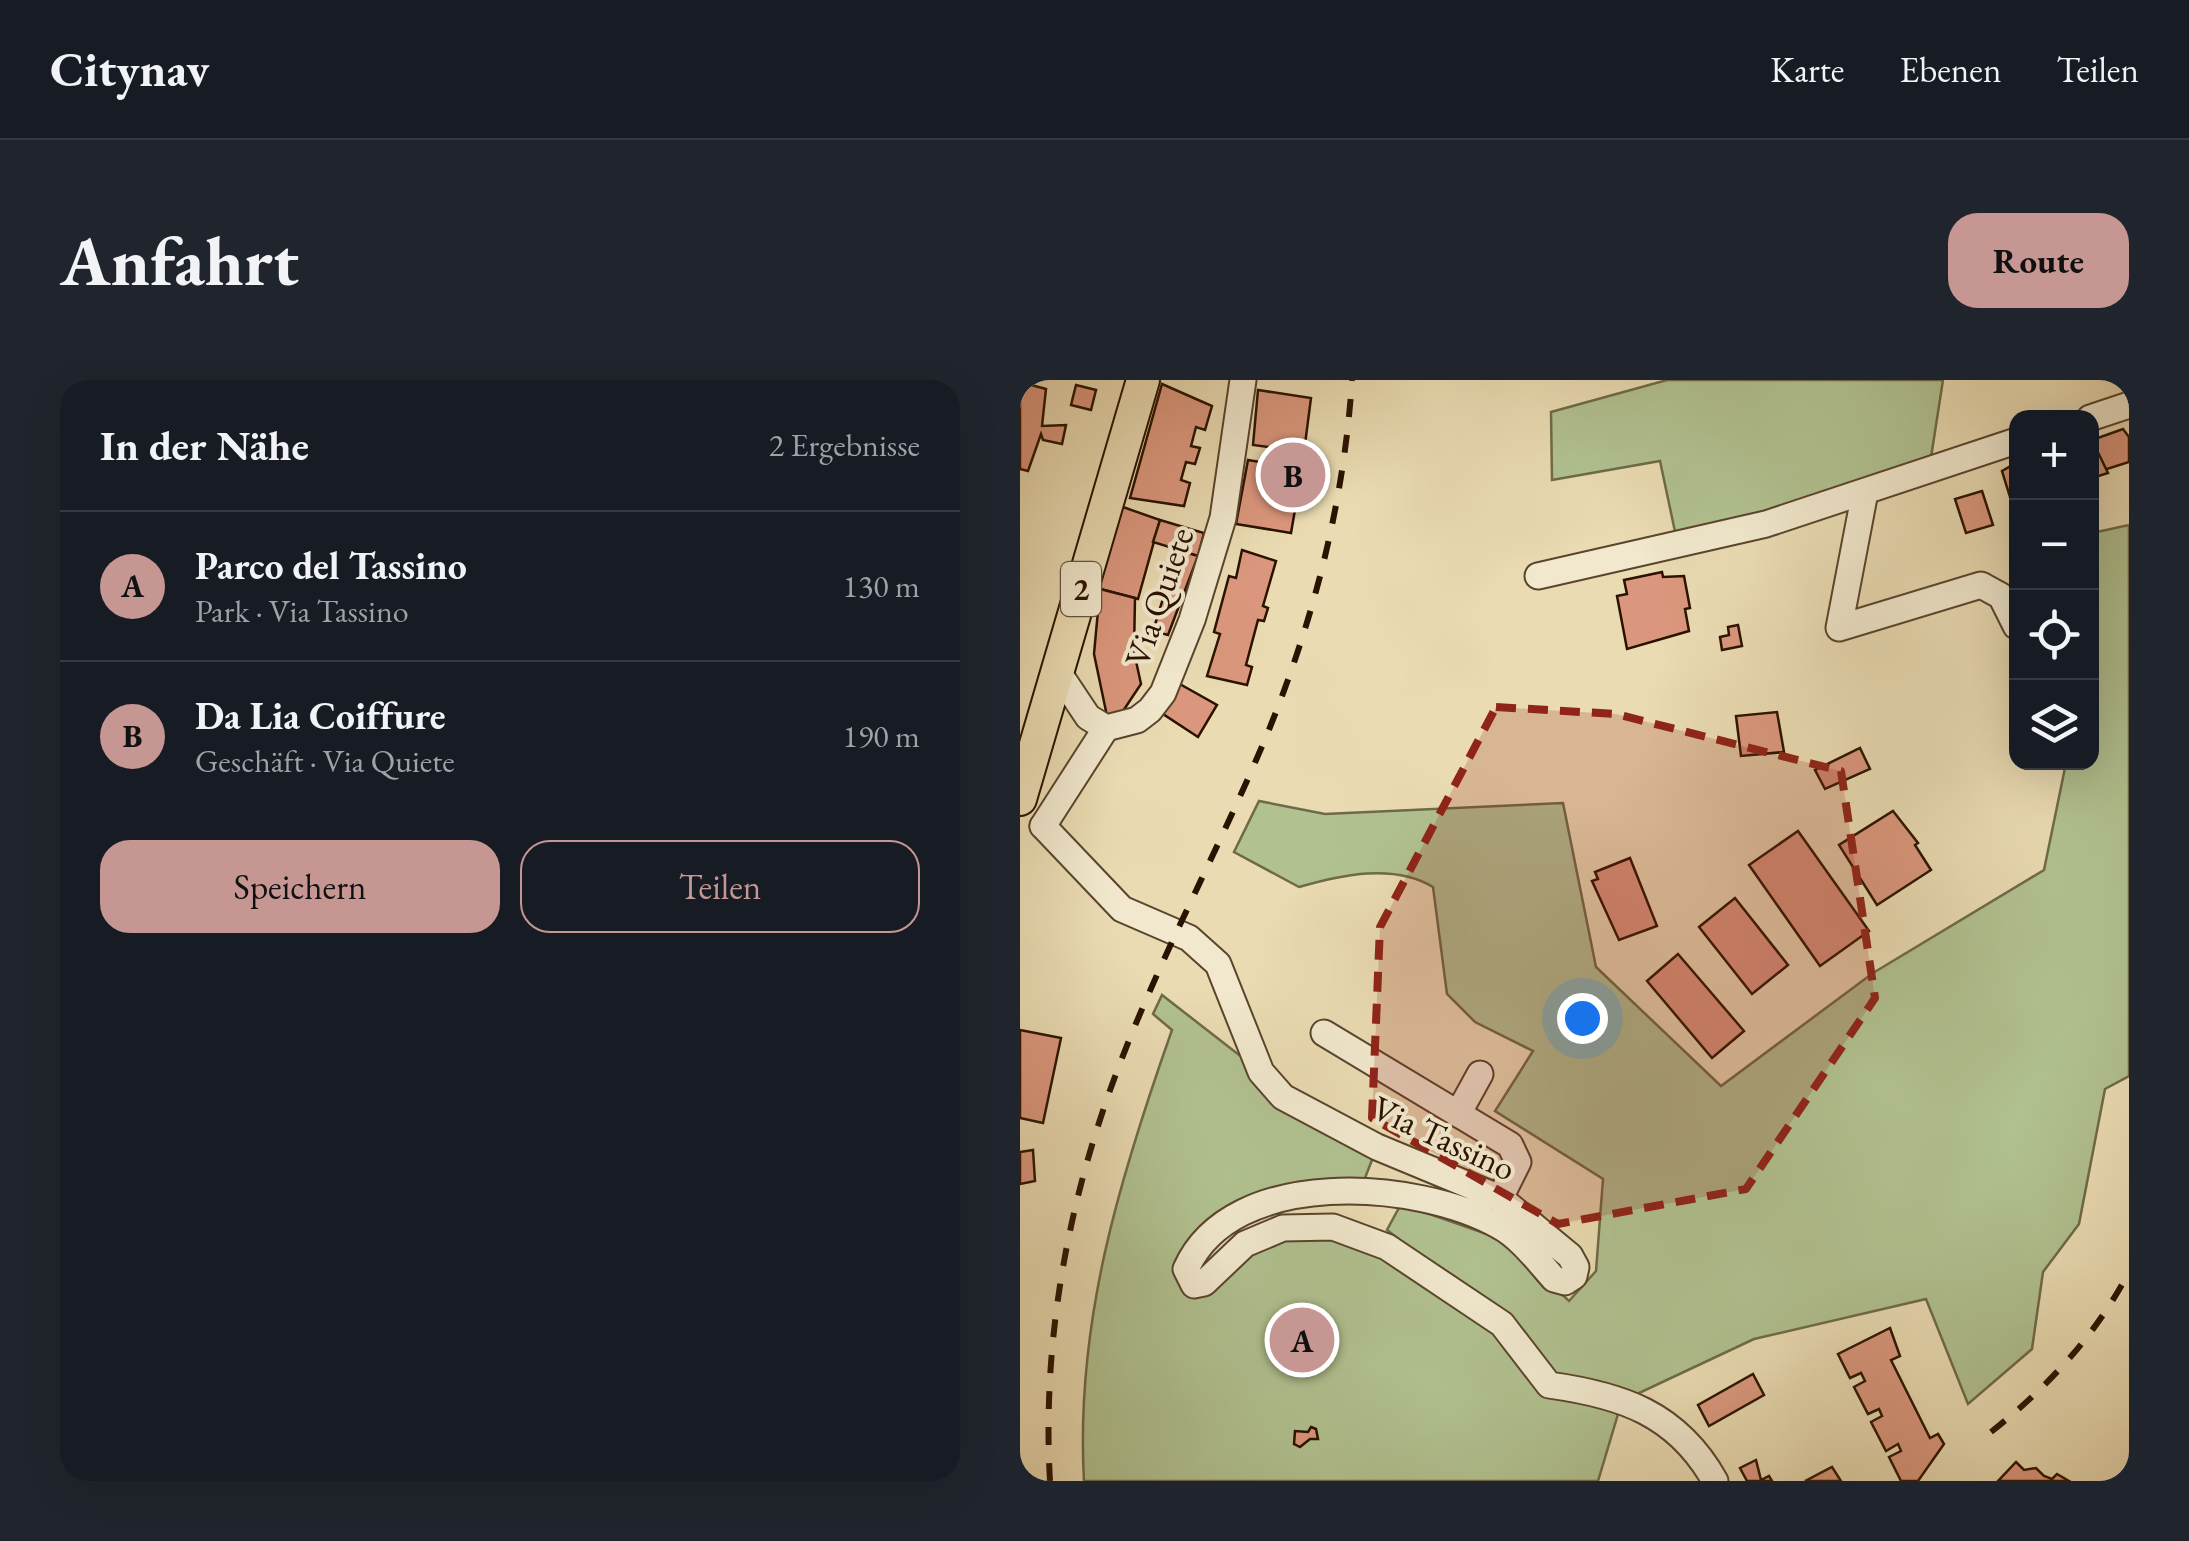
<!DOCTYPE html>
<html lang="de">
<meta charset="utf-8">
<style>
:root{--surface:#171b24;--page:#20242c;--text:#f1f3f6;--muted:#9ea1a6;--line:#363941;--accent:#c59692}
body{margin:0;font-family:"EB Garamond",serif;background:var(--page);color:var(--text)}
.controls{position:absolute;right:30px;top:30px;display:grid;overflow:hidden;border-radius:20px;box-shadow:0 10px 40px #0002}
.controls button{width:90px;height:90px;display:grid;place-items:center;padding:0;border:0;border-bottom:2px solid var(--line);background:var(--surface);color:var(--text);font:50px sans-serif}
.you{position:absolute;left:562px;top:638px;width:35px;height:35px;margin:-25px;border:8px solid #fff;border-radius:50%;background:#1a73e8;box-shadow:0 0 0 15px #1a73e833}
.badge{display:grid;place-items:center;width:65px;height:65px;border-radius:50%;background:var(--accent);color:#111;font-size:32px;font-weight:700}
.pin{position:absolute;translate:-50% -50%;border:5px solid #fff;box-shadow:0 2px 10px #0006}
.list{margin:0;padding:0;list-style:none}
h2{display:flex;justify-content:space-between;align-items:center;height:130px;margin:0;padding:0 40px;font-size:42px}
h2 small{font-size:32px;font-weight:400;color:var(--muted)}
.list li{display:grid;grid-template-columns:65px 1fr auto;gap:30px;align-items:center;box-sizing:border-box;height:150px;padding:0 40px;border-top:2px solid var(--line)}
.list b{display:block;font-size:38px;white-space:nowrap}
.list p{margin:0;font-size:32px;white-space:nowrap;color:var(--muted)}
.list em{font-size:32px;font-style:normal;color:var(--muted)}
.actions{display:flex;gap:20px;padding:30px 40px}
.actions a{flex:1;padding:22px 0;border:2px solid var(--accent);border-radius:30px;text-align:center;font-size:35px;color:var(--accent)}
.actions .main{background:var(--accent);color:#111}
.icon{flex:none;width:55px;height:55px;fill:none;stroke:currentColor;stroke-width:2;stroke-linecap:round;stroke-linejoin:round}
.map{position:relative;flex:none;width:1109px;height:1101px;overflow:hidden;border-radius:30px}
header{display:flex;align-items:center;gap:60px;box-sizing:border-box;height:140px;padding:0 50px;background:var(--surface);border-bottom:2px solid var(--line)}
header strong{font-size:48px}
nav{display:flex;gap:55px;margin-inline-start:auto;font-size:35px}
.intro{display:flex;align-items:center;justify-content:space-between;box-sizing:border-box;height:240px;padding:0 60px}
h1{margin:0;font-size:70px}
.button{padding:25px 45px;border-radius:30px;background:var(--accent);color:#111;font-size:35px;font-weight:700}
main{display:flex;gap:60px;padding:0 60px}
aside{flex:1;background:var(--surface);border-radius:30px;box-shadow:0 10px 40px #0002}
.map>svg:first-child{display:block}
.green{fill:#b1c190;stroke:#6e6a48;stroke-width:2.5}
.building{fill:#db977d;stroke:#2a1200;stroke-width:2.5}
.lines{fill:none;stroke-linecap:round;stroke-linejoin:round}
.minor-casing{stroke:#5a442c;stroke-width:29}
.major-casing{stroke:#2a1200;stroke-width:36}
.minor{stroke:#f1e8cd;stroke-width:25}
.major{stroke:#eadbb2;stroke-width:32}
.rail{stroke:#2a1200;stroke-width:6;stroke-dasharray:18 18;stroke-linecap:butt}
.marked{fill:#8f2418;fill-opacity:0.2;stroke:#8f2418;stroke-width:8;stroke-dasharray:20 12;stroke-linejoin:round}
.labels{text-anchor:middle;stroke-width:8;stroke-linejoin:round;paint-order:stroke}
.shield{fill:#f1e8cd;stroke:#66523e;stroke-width:2.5}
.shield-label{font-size:32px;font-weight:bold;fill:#2a1200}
.street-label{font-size:35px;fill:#2a1200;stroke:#f1e8cd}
</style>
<header>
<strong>Citynav</strong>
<nav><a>Karte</a><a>Ebenen</a><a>Teilen</a></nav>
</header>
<div class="intro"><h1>Anfahrt</h1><a class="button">Route</a></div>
<main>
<aside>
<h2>In der Nähe<small>2 Ergebnisse</small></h2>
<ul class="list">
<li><span class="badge">A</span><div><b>Parco del Tassino</b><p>Park · Via Tassino</p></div><em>130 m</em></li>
<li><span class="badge">B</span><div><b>Da Lia Coiffure</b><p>Geschäft · Via Quiete</p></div><em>190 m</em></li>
</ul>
<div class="actions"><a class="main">Speichern</a><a>Teilen</a></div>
</aside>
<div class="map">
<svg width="1109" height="1101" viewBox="0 0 1109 1101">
<rect width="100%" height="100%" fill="#eadbb2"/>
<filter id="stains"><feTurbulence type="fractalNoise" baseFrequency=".002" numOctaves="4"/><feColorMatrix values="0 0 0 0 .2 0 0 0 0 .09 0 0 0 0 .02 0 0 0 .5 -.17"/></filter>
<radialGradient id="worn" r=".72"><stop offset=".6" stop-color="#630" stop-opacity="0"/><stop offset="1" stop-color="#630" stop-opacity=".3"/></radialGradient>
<g class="green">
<path d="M647,0h276l-13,84 -253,77 -17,-80 -108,19 -1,-68z"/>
<path d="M1109,145v551l-24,13 -26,135 -36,48 -11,77 -64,55 -42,-105 -172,40 -132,62 -24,80h-514c-9,-158 36,-304 88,-451l-19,-16 9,-19 99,77 116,75 -17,44 -131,30 -41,56 57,-33 88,-17 143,71 -89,-68 14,-26 103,36 65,61 27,-30 7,-92 -108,-68 38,-60 -58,-29 -28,-28 -14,-107c-39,-24 -92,-12 -134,0l-65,-35 25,-51 66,13 238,-11 33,164 125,119 152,-113 171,-103 22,-107 26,-1v-229z"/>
</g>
<g class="building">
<path d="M0,2l26,7 -4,37 24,-1 -4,19 -19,-4 -2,-6 -13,37 -8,-2z"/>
<path d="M142,4l50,22 -7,24 -9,-3 -5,19 9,2 -5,16 -9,-2 -5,18 9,3 -6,23 -54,-8z"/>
<path d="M56,5l20,5 -5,20 -20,-5z"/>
<path d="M238,10l53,8 -7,54 -51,-7z"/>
<path d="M1103,49l6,8v25l-25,8 -12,-30z"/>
<path d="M1072,60l16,33 -16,5z"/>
<path d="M228,80l54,9 -11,64 -55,-9z"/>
<path d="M996,83v32l-6,2 -8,-26z"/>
<path d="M962,111l11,34 -27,8 -11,-34z"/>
<path d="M100,126l40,14 -22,79 -41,-11z"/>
<path d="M140,140l44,13 -6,23 -45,-14z"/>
<path d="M158,170l20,6 -30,79 -15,-4z"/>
<path d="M222,170l34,11 -13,45 5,2 -4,13 -6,-1 -12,45 6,2 -5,18 -40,-9 13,-42 -6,-2 15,-56 7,2z"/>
<path d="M642,192l1,5 21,-1 6,32 -5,1 4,22 -62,18 -10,-53 10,-2 -3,-14z"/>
<path d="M80,209l35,9 -1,54 7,32 -20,30 -14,2 -13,-62z"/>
<path d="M718,245l4,21 -20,4 -2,-13 9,-2 -1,-8z"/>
<path d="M158,303l39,22 -19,32 -38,-25z"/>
<path d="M757,332l7,40 -43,4 -5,-40z"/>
<path d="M840,368l10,21 -45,20 -10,-19z"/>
<path d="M873,431l25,32 -3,2 16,25 -54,35 -38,-60z"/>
<path d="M778,451l71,100 -49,35 -71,-101z"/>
<path d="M610,478l27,68 -38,14 -27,-59 6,-2 -3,-7z"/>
<path d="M715,518l53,67 -36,29 -53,-67z"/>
<path d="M658,574l66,77 -32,27 -65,-77z"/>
<path d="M0,650l41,8 -18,85 -23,-5z"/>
<path d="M13,770l2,31 -15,3v-32z"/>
<path d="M870,948l10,28 -9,4 39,78 8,-4 6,10 -26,37h-17l-12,-24 12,-6 -3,-7 -12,7 -15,-29 11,-6 -3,-7 -11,5 -14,-27 11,-6 -4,-8 -11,5 -12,-24z"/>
<path d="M733,994l11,21 -55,31 -11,-21z"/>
<path d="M291,1047l5,2 2,10h-8l-10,8 -6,-3 1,-13 13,1z"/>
<path d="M736,1080l5,20 8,-4 3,5h-25l-7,-13z"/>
<path d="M996,1082l8,8 12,-2 8,8 8,3 5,-5 12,7h-71z"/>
<path d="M812,1087l9,14h-36z"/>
</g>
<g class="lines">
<defs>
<g id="minor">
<path d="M1070,38l39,-13"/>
<path d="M845,112l-26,136 142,-43 20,11 15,30"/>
<path d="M518,196l228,-52 250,-83"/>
<path d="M38,292l30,45 18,11 31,-8 13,-10 13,-17 29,-73 31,-102 20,-138"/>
<path d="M23,446l79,83 67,29 29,26 43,108 22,25 94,50 123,51 70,58 6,11 -2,9 -9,6 -11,-3c-16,-18 -34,-42 -55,-53 -81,-46 -267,-60 -313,43l8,16 10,-2 41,-39 38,-16 50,-1 54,20 115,77 47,61c72,10 128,28 166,96"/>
<path d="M23,446l63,-98"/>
<path d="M304,653l186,112 8,17 -18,36"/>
<path d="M438,734l22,-40"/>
</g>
<path id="major" d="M0,419l123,-419"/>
</defs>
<use href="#minor" class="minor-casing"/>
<use href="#major" class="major-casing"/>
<use href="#minor" class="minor"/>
<use href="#major" class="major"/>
<g class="rail">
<path d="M971,1052c57,-45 104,-96 138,-160"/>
<path d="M30,1101c-7,-118 11,-239 47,-352 43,-137 116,-264 171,-397 46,-113 76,-230 84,-352"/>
</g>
</g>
<path class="marked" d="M476,327l120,7 225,57 34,227 -129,191 -188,35 -186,-106 8,-191z"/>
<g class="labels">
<rect class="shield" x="41" y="182" width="40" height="54" rx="8"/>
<g class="shield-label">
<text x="61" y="220">2</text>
</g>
<g class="street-label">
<text transform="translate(139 217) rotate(-71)" y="12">Via Quiete</text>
<text transform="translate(424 758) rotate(25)" y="12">Via Tassino</text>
</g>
</g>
<rect width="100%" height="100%" filter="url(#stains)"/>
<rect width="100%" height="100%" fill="url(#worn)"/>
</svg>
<div class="controls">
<button>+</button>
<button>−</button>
<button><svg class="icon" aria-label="locate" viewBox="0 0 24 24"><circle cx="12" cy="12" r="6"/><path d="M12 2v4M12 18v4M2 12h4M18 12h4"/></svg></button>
<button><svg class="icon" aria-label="layers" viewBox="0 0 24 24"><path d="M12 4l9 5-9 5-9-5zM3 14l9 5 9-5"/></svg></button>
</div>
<div class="you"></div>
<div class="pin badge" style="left:282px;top:960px">A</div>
<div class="pin badge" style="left:273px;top:95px">B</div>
</div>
</main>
